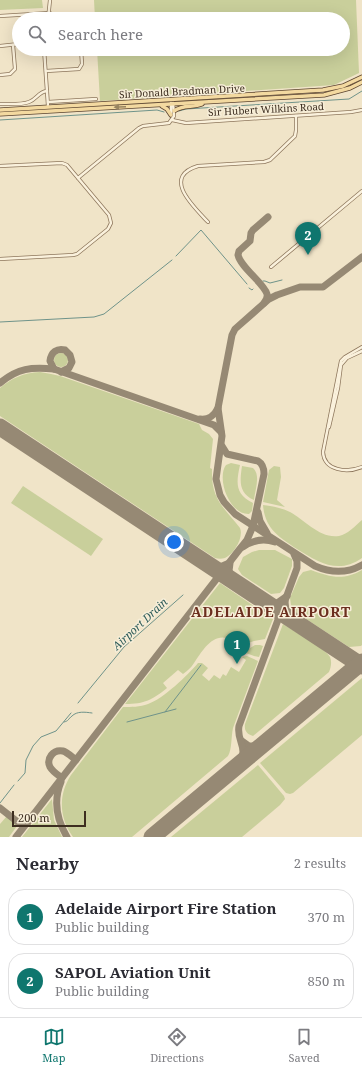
<!DOCTYPE html>
<style>
:root{--surface:#fff;--page:#f2f2f3;--text:#2b2b33;--muted:#7c7c81;--line:#e1e1e2;--accent:#0f766e}
body{margin:0;font-family:"Noto Serif",serif;background:var(--page);color:var(--text)}
.scale{position:absolute;left:12px;bottom:10px;width:74px;box-sizing:border-box;padding-left:4px;border:2px solid #3d2e20;border-top:0;font-size:11px;line-height:14px;white-space:nowrap;color:#3d2e20;-webkit-text-stroke:3px #f7eed8;paint-order:stroke}
.you{position:absolute;left:174px;top:542px;width:14px;height:14px;margin:-10px;border:3px solid #fff;border-radius:50%;background:#1a73e8;box-shadow:0 0 0 6px #1a73e833}
.badge{display:grid;place-items:center;width:26px;height:26px;border-radius:50%;background:var(--accent);color:#fff;font-size:13px;font-weight:700}
.pin{position:absolute;translate:-50% -33px;filter:drop-shadow(0 1px 2px #0008)}
.pin::after{content:'';position:absolute;top:21px;width:14px;height:12px;background:inherit;clip-path:polygon(0 0,100% 0,50% 100%)}
.list{margin:0;padding:0;list-style:none}
h2{display:flex;justify-content:space-between;align-items:center;height:52px;margin:0;padding:0 16px;font-size:17px}
h2 small{font-size:13px;font-weight:400;color:var(--muted)}
.list li{display:grid;grid-template-columns:26px 1fr auto;gap:12px;align-items:center;box-sizing:border-box;height:56px;margin:0 8px 8px;padding:0 8px;border:1px solid var(--line);border-radius:16px}
.list b{display:block;font-size:15px;white-space:nowrap}
.list p{margin:0;font-size:13px;white-space:nowrap;color:var(--muted)}
.list em{font-size:13px;font-style:normal;color:var(--muted)}
.icon{flex:none;width:22px;height:22px;fill:none;stroke:currentColor;stroke-width:2;stroke-linecap:round;stroke-linejoin:round}
.map{position:relative;flex:none;width:362px;height:837px;overflow:hidden}
.search{position:absolute;background:var(--surface);box-shadow:0 4px 16px #0002;left:12px;right:12px;top:12px;height:44px;display:flex;align-items:center;gap:10px;box-sizing:border-box;padding:0 14px;border-radius:22px;color:var(--muted);font-size:15px}
.sheet{height:180px;background:var(--surface)}
nav{display:flex;justify-content:space-around;align-items:center;box-sizing:border-box;height:56px;border-top:1px solid var(--line);background:var(--surface);font-size:11px;color:var(--muted)}
nav a{display:grid;justify-items:center;gap:2px}
nav .on{color:var(--accent)}
.map>svg:first-child{display:block}
.green{fill:#c9cf9b}
.lines{fill:none;stroke-linecap:round;stroke-linejoin:round}
.stream{stroke:#6f938a;stroke-width:1}
.taxiway{stroke:#968974;stroke-width:7}
.runway{stroke:#968974;stroke-width:17}
.minor-casing{stroke:#8d765c;stroke-width:4}
.major-casing{stroke:#5b4430;stroke-width:5}
.minor{stroke:#faf1dc;stroke-width:2.5}
.major{stroke:#f3d9a0;stroke-width:3.5}
.oneway{fill:#988460}
.labels{text-anchor:middle;stroke-width:3;stroke-linejoin:round;paint-order:stroke}
.street-label{font-size:10px;fill:#3d2e20;stroke:#f7eed8}
.water-label{font-size:11px;font-style:italic;fill:#2f5d5a;stroke:#f7eed8}
.district-label{font-size:14px;font-weight:bold;letter-spacing:1px;fill:#6b2e1e;stroke:#f7eed8}
</style>
<div class="map">
<svg width="362" height="837" viewBox="0 0 362 837">
<rect width="100%" height="100%" fill="#f0e4c8"/>
<g class="green">
<path d="M0,0h42l1,8 -43,2z"/>
<path d="M94,0h262l3,73 -25,12 -234,16 -3,-52h246v-30h-248z"/>
<circle cx="61" cy="360" r="7"/>
<path d="M40,372l11,2 9,2 139,48 3,6 7,4 4,5 -3,29 2,1c-1,31 11,37 28,59 4,9 -6,26 -15,30 -3,1 -7,1 -10,0l-215,-142v-28c12,-10 23,-15 40,-16z"/>
<path d="M231,463l9,2c-4,18 -5,29 13,38l-1,8 -3,3c-19,1 -33,-35 -23,-49z"/>
<path d="M242,466l11,2c8,7 2,22 1,32 -16,-7 -14,-20 -12,-34z"/>
<path d="M274,466l6,1 1,10 -4,23 8,7 -22,-5 6,-32z"/>
<path d="M23,486l80,53 -12,17 -80,-53z"/>
<path d="M263,505c9,1 19,3 27,7 15,8 30,27 49,24 9,-2 16,-10 23,-16v38c-24,17 -44,4 -65,-9 -18,-12 -32,-20 -34,-44z"/>
<path d="M259,550h16l17,9v7l-8,22 -4,5 -9,1 -29,-19 -4,-6 5,-12 9,-5z"/>
<path d="M311,570c19,7 32,11 51,0v75l-1,1 -12,1 -55,-36 -3,-6 -1,-7 9,-21 4,-5z"/>
<path d="M220,583l53,36 -8,20 -11,2 -14,5c-5,-2 -8,-6 -13,-8 -16,-4 -26,15 -33,25 -3,5 -7,8 -11,11l-5,-4 -15,13 4,5c-15,12 -22,16 -42,16z"/>
<path d="M283,624c10,7 42,24 47,33 2,5 1,10 -1,15l-76,64c-6,-2 -9,-5 -8,-12z"/>
<path d="M255,645h5l3,1 -4,11 -5,-1 -8,-3 1,-3z"/>
<path d="M247,656l11,5 -25,67c-2,9 -1,21 -5,28l-96,81h-59c-14,-19 -15,-42 -2,-62l52,-68c8,0 17,0 25,-3 15,-5 40,-29 50,-41h4l6,5 -6,7 7,6 5,-6 6,4 3,-5 3,2 5,-9 8,5 7,-12 -4,-3z"/>
<path d="M362,678v57l-69,58 -3,1 -4,-1 -26,-30z"/>
<path d="M258,765l26,31 1,3 -5,6 -38,32h-71z"/>
<path d="M52,799l2,21 8,17h-40z"/>
<path d="M7,816l8,6 2,4 -8,11h-9v-13z"/>
</g>
<g class="lines">
<g class="stream">
<path d="M179,111l7,-2 163,-10 13,-8"/>
<path d="M0,120l157,-10 7,2"/>
<path d="M176,256l25,-26 46,54"/>
<path d="M263,281h2l5,2 12,-3"/>
<path d="M249,288l3,2 1,-1"/>
<path d="M0,322l94,-5 10,-3 68,-54"/>
<path d="M78,703l46,-56 59,-52"/>
<path d="M165,712l36,-47"/>
<path d="M64,722c5,-1 4,-3 8,-6 5,-5 13,-4 20,-3"/>
<path d="M127,722l49,-13"/>
<path d="M18,781l7,-8 1,-13 7,-14 8,-9 15,-6 15,-18"/>
<path d="M0,803l14,-18"/>
</g>
<g class="taxiway">
<path d="M362,257l-39,30h-23l-23,8 -8,4 -34,30 -3,6 -14,73 4,28 -6,43 4,16 4,7 11,12 80,52c16,7 31,8 47,-1"/>
<path d="M264,303c2,-3 4,-5 3,-9 -3,-11 -26,-26 -29,-39l1,-4 11,-10 1,-8 2,-3 15,-13"/>
<path d="M54,369l-4,-8c1,-9 7,-13 15,-11l5,5 2,7 -3,6 -8,4"/>
<path d="M0,383c18,-15 31,-16 54,-14l160,56 7,7"/>
<path d="M200,419c9,1 14,-3 18,-11"/>
<path d="M258,512l2,9 7,12"/>
<path d="M243,547c10,-7 20,-9 32,-5"/>
<path d="M230,563l-1,8 5,10"/>
<path d="M211,565l9,2 7,-3"/>
<path d="M285,602l1,9 5,7"/>
<path d="M267,603h10l10,-7"/>
<path d="M242,741l7,5h12"/>
<path d="M238,765c12,-18 -2,-23 1,-39l58,-158v-7l-3,-7"/>
<path d="M62,778c-4,-3 -9,-6 -12,-11 -4,-8 3,-18 13,-16 4,1 9,6 13,9"/>
<path d="M61,782c-8,19 -4,38 6,55"/>
<path d="M0,808l19,15h4l5,-1"/>
<path d="M16,837l223,-287 8,-10 6,-14 11,-52c0,-6 -1,-10 -6,-13l-31,-7 -5,-8"/>
</g>
<g class="runway">
<path d="M0,427l362,239"/>
<path d="M152,837l210,-175"/>
</g>
<defs>
<g id="minor">
<path d="M0,16l50,-3"/>
<path d="M48,19l2,-19"/>
<path d="M68,19h8"/>
<path d="M0,46l19,-2"/>
<path d="M44,49l4,57"/>
<path d="M46,71l33,-2 3,-5 -1,-15"/>
<path d="M0,75l10,-1 5,-5 -2,-24"/>
<path d="M48,102l48,-3"/>
<path d="M0,104c9,0 21,1 29,-2 8,-3 9,-10 18,-11"/>
<path d="M171,114v-11"/>
<path d="M172,120l14,3 165,-11 11,-2"/>
<path d="M0,166l62,-3 5,2 42,50 2,8 -3,6 -31,25 -4,1 -73,4"/>
<path d="M78,178l61,-50 4,-2 26,-3 5,-7 -1,-13"/>
<path d="M208,222c-14,-15 -47,-45 -10,-56l66,-4 6,-2 25,-24 1,-6v-14"/>
<path d="M271,267l91,-76"/>
<path d="M362,347l-17,10 -4,4 -18,91c1,19 24,21 39,15"/>
<path d="M329,427l9,-39 3,-23 6,-7 15,-7"/>
</g>
<g id="major">
<path d="M162,106l5,3 4,6"/>
<path d="M0,110l323,-20 20,-4 19,-9"/>
<path d="M174,111c9,-7 19,-3 28,-7"/>
<path d="M0,114l324,-19 26,-7 12,-6"/>
</g>
</defs>
<use href="#minor" class="minor-casing"/>
<use href="#major" class="major-casing"/>
<use href="#minor" class="minor"/>
<use href="#major" class="major"/>
</g>
<defs><path id="oneway-solid" d="M-6-.8H1V-3.2L6.5 0L1 3.2V.8H-6Z"/></defs>
<use class="oneway" href="#oneway-solid" transform="translate(120 107) rotate(177)"/>
<g class="labels">
<g class="street-label">
<text transform="translate(182 91) rotate(-3)" y="4">Sir Donald Bradman Drive</text>
<text transform="translate(266 109) rotate(-3)" y="4">Sir Hubert Wilkins Road</text>
</g>
<g class="water-label">
<text transform="translate(140 624) rotate(-43)" y="4">Airport Drain</text>
</g>
<g class="district-label">
<text x="271" y="617">ADELAIDE AIRPORT</text>
</g>
</g>
</svg>
<div class="scale">200 m</div>
<div class="you"></div>
<div class="pin badge" style="left:237px;top:664px">1</div>
<div class="pin badge" style="left:308px;top:255px">2</div>
<div class="search"><svg class="icon" aria-label="search" viewBox="0 0 24 24"><circle cx="10" cy="10" r="6"/><path d="M15 15l6 6"/></svg>Search here</div>
</div>
<section class="sheet">
<h2>Nearby<small>2 results</small></h2>
<ul class="list">
<li><span class="badge">1</span><div><b>Adelaide Airport Fire Station</b><p>Public building</p></div><em>370 m</em></li>
<li><span class="badge">2</span><div><b>SAPOL Aviation Unit</b><p>Public building</p></div><em>850 m</em></li>
</ul>
</section>
<nav>
<a class="on"><svg class="icon" aria-label="map" viewBox="0 0 24 24"><path d="M3 6l6-2 6 2 6-2v14l-6 2-6-2-6 2zM9 4v14M15 6v14"/></svg>Map</a>
<a><svg class="icon" aria-label="directions" viewBox="0 0 24 24"><path d="M12 3l9 9-9 9-9-9zM9 14v-3h6M13 9l2 2-2 2"/></svg>Directions</a>
<a><svg class="icon" aria-label="saved" viewBox="0 0 24 24"><path d="M7 4h10v16l-5-4-5 4z"/></svg>Saved</a>
</nav>
